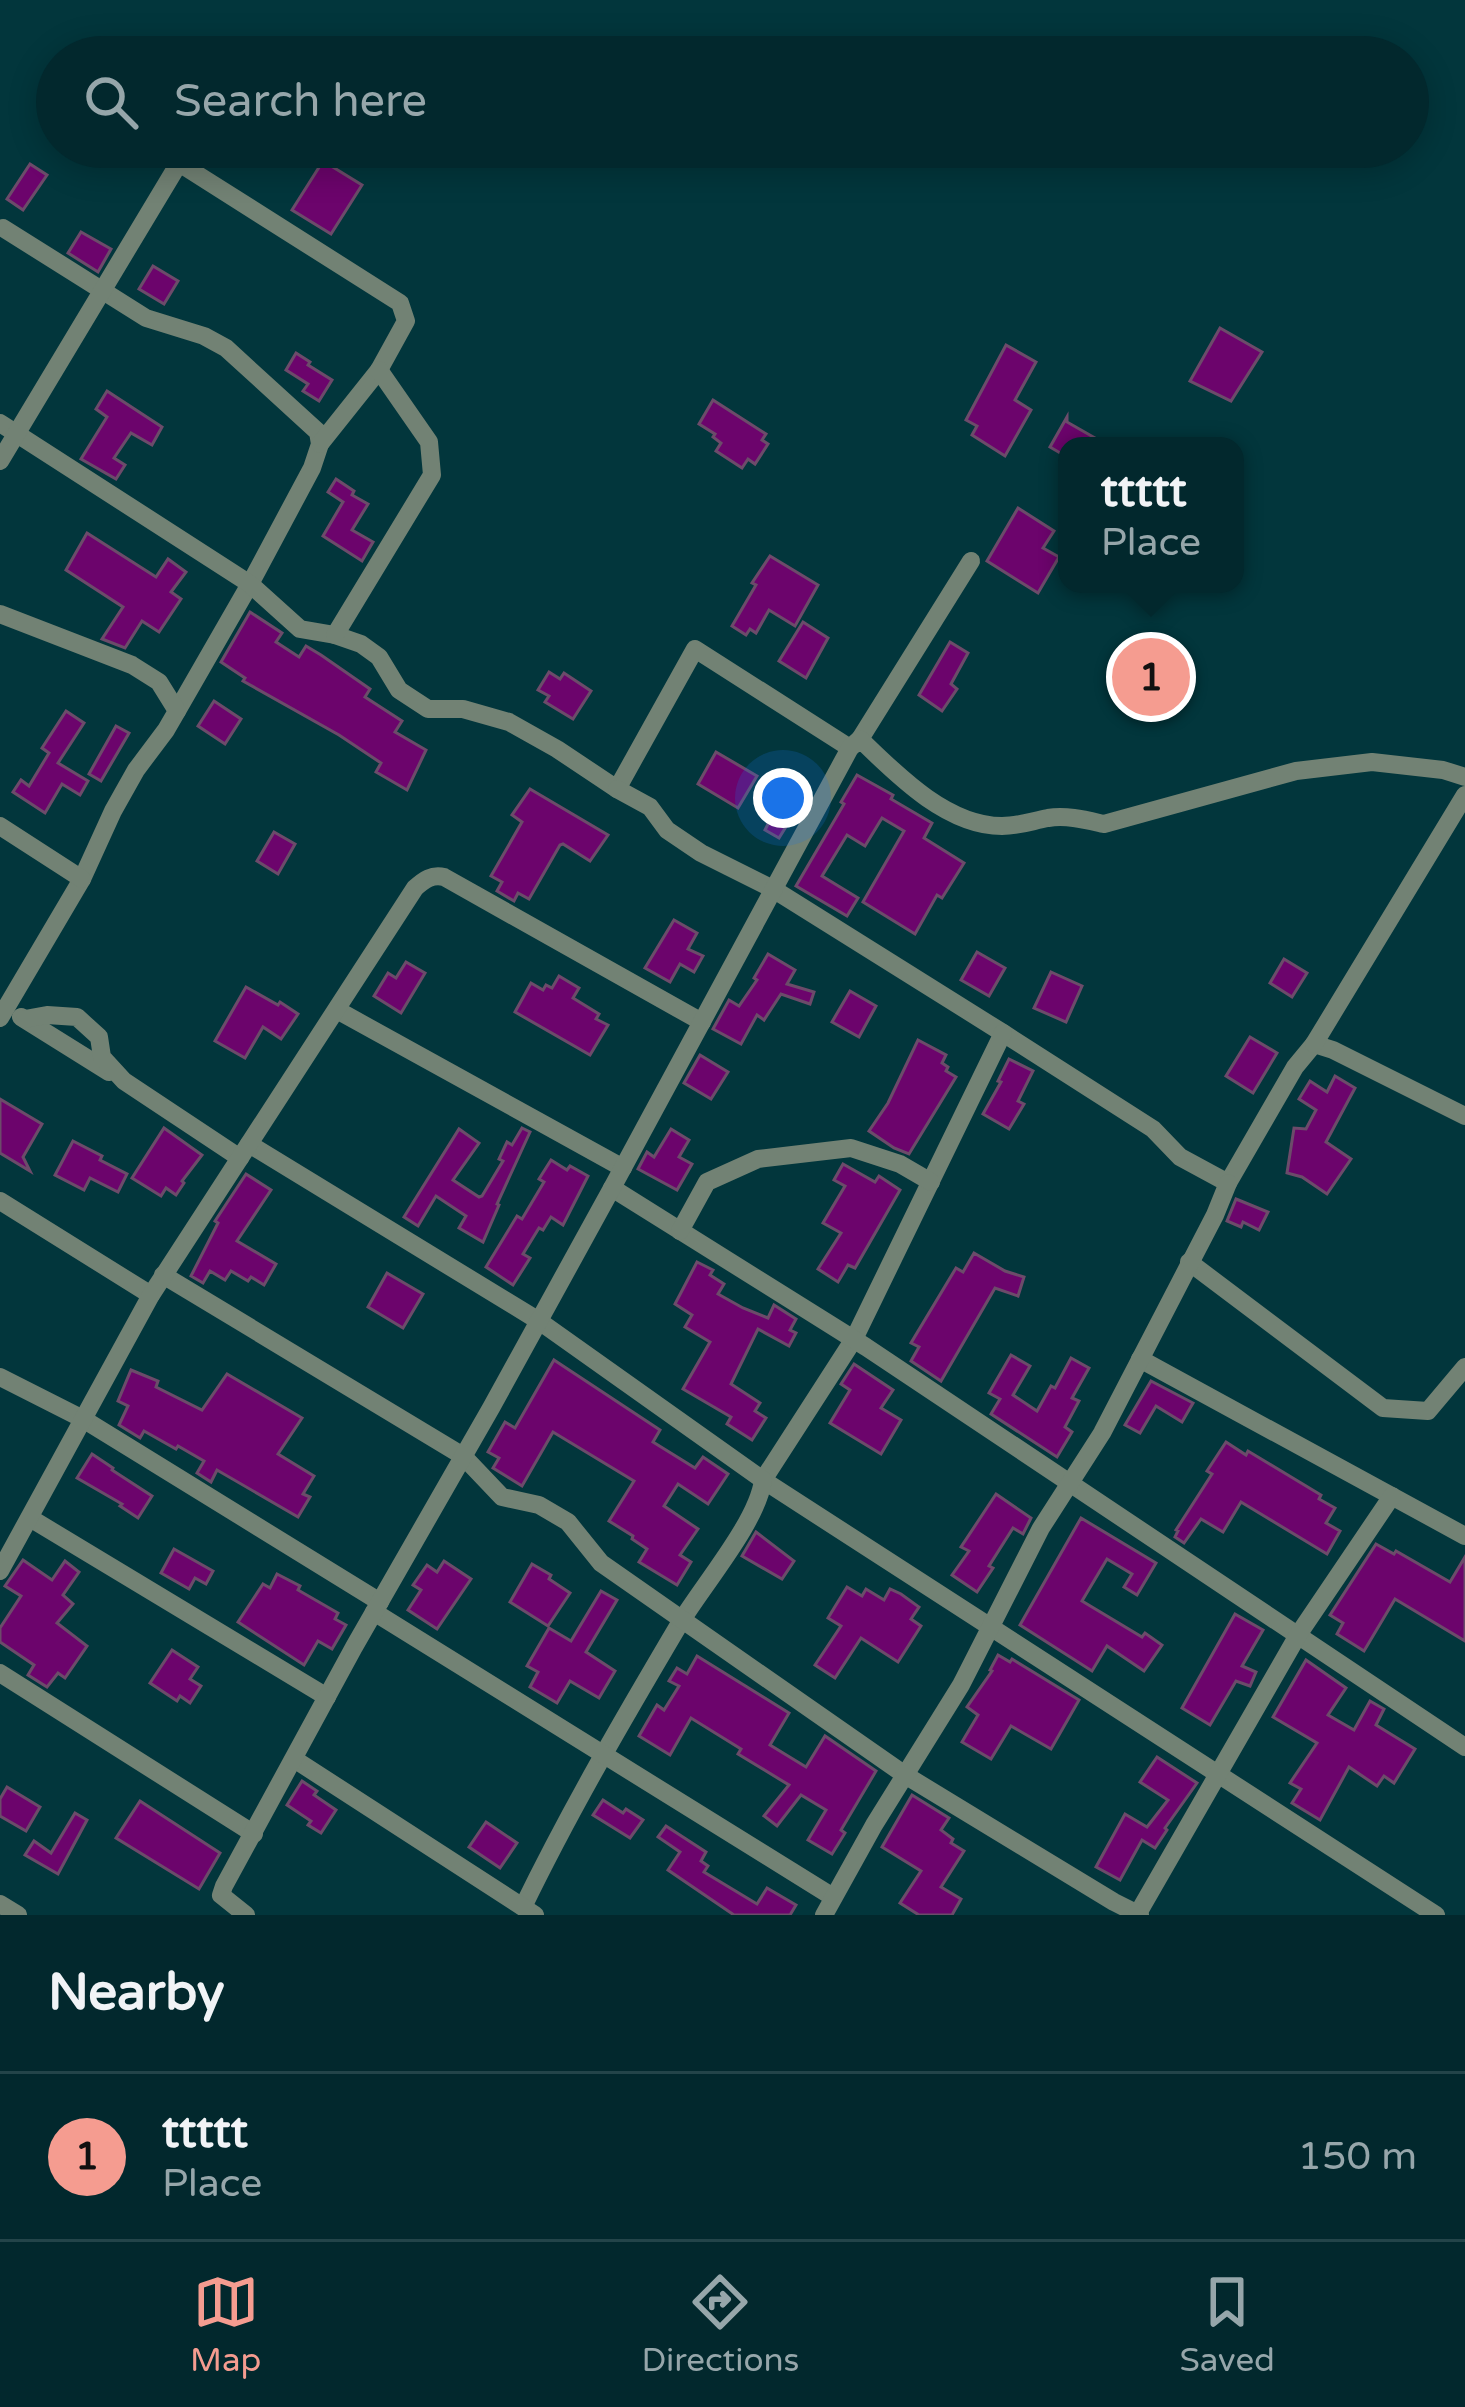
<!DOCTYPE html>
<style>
:root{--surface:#02282d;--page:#0c3035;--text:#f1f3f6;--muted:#96a6aa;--line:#234449;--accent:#f59c90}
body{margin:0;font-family:"Varela Round",sans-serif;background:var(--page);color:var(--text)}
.you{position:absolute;left:783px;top:798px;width:42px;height:42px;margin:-30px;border:9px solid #fff;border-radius:50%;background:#1a73e8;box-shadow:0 0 0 18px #1a73e833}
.badge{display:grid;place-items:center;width:78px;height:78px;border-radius:50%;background:var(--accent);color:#111;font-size:39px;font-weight:700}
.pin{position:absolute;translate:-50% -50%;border:6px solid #fff;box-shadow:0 3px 12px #0006}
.popup{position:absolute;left:1058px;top:437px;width:186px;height:156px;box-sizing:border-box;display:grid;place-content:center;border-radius:24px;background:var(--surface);filter:drop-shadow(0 3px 9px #0005);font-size:39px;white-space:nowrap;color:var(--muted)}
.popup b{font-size:45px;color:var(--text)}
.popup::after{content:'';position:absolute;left:50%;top:100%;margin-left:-24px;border:24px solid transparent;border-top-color:var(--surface)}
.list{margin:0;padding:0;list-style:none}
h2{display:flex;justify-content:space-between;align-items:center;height:156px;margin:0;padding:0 48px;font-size:51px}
h2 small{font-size:39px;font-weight:400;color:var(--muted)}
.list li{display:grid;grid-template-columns:78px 1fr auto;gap:36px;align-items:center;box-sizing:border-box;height:168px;padding:0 48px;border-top:3px solid var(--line)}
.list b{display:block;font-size:45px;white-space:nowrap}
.list p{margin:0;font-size:39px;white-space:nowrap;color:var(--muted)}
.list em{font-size:39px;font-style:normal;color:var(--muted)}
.icon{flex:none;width:66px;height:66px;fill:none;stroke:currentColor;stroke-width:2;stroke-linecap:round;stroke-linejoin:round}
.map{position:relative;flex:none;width:1465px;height:1915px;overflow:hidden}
.search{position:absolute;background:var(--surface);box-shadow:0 6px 30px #0003;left:36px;right:36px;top:36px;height:132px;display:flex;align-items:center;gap:30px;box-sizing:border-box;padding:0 42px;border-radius:66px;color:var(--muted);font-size:45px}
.sheet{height:324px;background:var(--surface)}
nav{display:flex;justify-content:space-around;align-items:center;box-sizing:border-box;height:168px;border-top:3px solid var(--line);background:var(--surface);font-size:33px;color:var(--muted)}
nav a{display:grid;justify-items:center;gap:6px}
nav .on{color:var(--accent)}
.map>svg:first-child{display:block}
.building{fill:#6c046c;stroke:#6c4b6a;stroke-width:3}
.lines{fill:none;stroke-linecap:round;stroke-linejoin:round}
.minor{stroke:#728274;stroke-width:18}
</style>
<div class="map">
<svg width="1465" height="1915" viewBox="0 0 1465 1915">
<rect width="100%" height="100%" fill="#02363c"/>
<g class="building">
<path d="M323,161l39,24 -31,49 -39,-24z"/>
<path d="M30,164l17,11 -24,35 -16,-11z"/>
<path d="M81,232l30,17 -13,23 -30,-19z"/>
<path d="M153,266l25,15 -14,23 -25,-15z"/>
<path d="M1220,328l42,24 -31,49 -41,-20z"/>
<path d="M1006,345l30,17 -21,38 16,10 -26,46 -33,-21 5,-9 -11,-6z"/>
<path d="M296,353l14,9 -2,3 24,15 -13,21 -16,-10 5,-7 -22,-14z"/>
<path d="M107,391l55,36 -10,18 -21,-12 -17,25 11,7 -9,14 -35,-20 26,-42 -11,-8z"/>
<path d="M713,400l53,34 -4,6 6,4 -13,20 -7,-5 -6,9 -26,-17 5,-8 -8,-6 2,-3 -16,-10z"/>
<path d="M1067,417v5l42,24h-42v11l-17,-10z"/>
<path d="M336,479l18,12 -2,4 16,9 -16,26 21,12 -11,19 -39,-25 20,-34 -15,-10z"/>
<path d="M1018,508l36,23 -11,17 16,9 -21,36 -51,-32z"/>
<path d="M87,533l69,44 12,-18 18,13 -15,20 10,7 -22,33 -17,-11 -17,27 -23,-9 21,-32 -57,-37z"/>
<path d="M770,556l48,29 -23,41 -26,-16 -13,23 -6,-4 -4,6 -14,-9 24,-41 -4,-2z"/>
<path d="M250,612l32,21 -6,9 23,15 7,-11 15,9 49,34 -5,8 37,24 -7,11 31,18 -19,40 -31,-18 5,-9 -42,-28 -96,-54 2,-3 -24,-16z"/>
<path d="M803,622l25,16 -22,40 -27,-17z"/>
<path d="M950,642l18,11 -17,31 6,5 -15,22 -23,-16z"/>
<path d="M549,672l11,7 4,-6 27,18 -18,28 -28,-17 4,-6 -11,-6z"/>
<path d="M214,701l27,18 -16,25 -27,-18z"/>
<path d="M66,711l18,12 -26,40 30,18 -8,14 -18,-11 -17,29 -32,-21 8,-12 8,6 20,-33 -7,-5z"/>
<path d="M116,726l13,7 -28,48 -12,-7z"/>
<path d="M716,752l41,24 -19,32 -40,-24z"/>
<path d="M857,775l36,20 -2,4 41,24 -8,15 40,25 -22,35 -5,-3 -22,39 -52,-32 41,-71 -22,-13 -17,28 -18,-11 -25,41 36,22 -11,18 -51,-30 48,-82 -3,-2z"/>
<path d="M787,787l18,9 -26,42 -14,-8z"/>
<path d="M530,789l78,46 -18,26 -27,-17 -3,1 -31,54 -11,-6 -4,8 -17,-10 5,-9 -11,-6 31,-54 -10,-7z"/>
<path d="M274,832l21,12 -17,30 -21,-13z"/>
<path d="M674,920l23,13 -9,16 15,7 -9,16 -14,-8 -10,18 -25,-14z"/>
<path d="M977,952l28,16 -16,28 -28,-16z"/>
<path d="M768,954l27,16 -8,14 27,8 -4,12 -29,-10 -17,26 -7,-5 -16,29 -28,-15 16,-29 10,6 18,-26 -3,-2z"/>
<path d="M1284,959l23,14 -15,24 -22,-14z"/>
<path d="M406,962l19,11 -24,40 -27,-17 14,-23 8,5z"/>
<path d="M1051,972l31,14 -16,36 -32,-14z"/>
<path d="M559,976l20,12 -6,10 26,16 -3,5 12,6 -18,30 -75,-43 16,-29 12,7 3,-5 6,3z"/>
<path d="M246,987l32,18 2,-3 18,12 -17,25 -18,-12 -18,31 -30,-17z"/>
<path d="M850,991l26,15 -17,31 -27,-15z"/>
<path d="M1250,1037l27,16 -24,40 -27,-17z"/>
<path d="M918,1040l28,15 -4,8 6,4 -2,4 10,6 -47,77 -15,-6 -25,-17 19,-28z"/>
<path d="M700,1055l28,17 -17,27 -27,-16z"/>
<path d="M1009,1059l24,12 -15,30 6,3 -15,25 -26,-15 18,-32 -3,-1z"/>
<path d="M1335,1076l20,12 -29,54 25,17 -24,35 -25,-17 -15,-4 7,-45 12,1 10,-19 -17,-11 11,-18 17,11z"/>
<path d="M0,1099l42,25 -19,33 7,14 -30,-18z"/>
<path d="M164,1128l38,27 -20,26 2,2 -8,12 -10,-7 -5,8 -29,-18z"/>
<path d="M522,1128l8,4 -33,72 2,1 -16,37 -24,-14 7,-12 -30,-20 -18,30 -14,-9 55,-88 20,14 -26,37 26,17 3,-1 21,-35 -4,-2 8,-17 5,3z"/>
<path d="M671,1129l18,11 -10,17 13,7 -15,26 -39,-21 9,-17 7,5z"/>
<path d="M73,1141l29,15 -2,4 27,14 -9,18 -28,-14 -6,12 -29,-15z"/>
<path d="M551,1160l16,10 3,-4 18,10 -25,49 -12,-8 -8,13 -4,-2 -16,26 7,4 -17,27 -27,-18 31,-51 5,3 22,-37 -5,-3z"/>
<path d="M843,1164l32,18 4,-6 21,14 -45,78 -7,-3 -10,17 -20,-13 23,-36 -18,-10 22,-37 -11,-6z"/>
<path d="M246,1174l25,16 -34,51 39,23 -12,21 -13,-8 -3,4 -17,-10 -6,9 -15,-9 -7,12 -12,-7 27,-53 -3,-2z"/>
<path d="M1236,1199l32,13 -9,18 -16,-8 -2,5 -14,-6z"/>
<path d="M974,1253l31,18 19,6 -6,19 -23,-8 -54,93 -30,-20 8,-14 -8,-4 45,-75 7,4z"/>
<path d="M697,1262l16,8 -3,5 14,9 -6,10 25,14 25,10 6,-13 22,14 -6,11 6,3 -7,13 -31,-17 -27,55 29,19 -5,8 11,7 -14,22 -25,-16 4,-7 -48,-28 27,-47 -25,-15 7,-12 -17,-11z"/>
<path d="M387,1273l36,21 -20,34 -35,-21z"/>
<path d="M1011,1355l19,11 -17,29 24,16 14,-25 4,2 16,-30 18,10 -17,30 7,3 -14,26 7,5 -15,25 -66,-43 9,-15 -11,-6z"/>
<path d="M554,1360l106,70 -7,12 42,26 8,-11 25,17 -20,30 -30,-20 -14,22 34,23 -18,26 11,7 -14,23 -38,-23 8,-13 -15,-10 1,-3 -24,-15 25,-40 -81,-49 -31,54 -29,-18 6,-10 -11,-6 17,-30 10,6z"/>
<path d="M854,1364l39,26 -12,18 20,12 -20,34 -51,-31 20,-33 -9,-6z"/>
<path d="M131,1370l27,11 -2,6 46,23 25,-36 75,44 -24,36 36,22 -11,18 7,3 -12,20 -81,-47 -6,12 -14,-9 7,-12 -26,-15 -2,3 -32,-18 -4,7 -21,-13 9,-19 -10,-5z"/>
<path d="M1151,1381l42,22 -11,19 -26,-16 -16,27 -15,-8z"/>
<path d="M1226,1442l20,13 2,-4 73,44 -2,4 16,9 -9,15 14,8 -13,23 -86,-52 -18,30 -22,-13 -17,24 -9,-6 3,-6 -2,-1 36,-56 -5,-3z"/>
<path d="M92,1454l21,14 -1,2 40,26 -14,22 -18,-12 2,-2 -45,-26z"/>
<path d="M996,1494l35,24 -8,16 -10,-6 -24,38 4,2 -16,24 -25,-17 17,-24 -8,-4z"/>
<path d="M1081,1518l75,45 -19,32 -13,-8 8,-13 -25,-15 -25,42 60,36 3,-4 17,12 -18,26 -37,-25 -15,25 -72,-46z"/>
<path d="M756,1532l38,29 -12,18 -40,-23z"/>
<path d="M1376,1544l18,10 2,-3 54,31 15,-25v84l-70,-42 -31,52 -27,-17 6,-11 -13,-8z"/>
<path d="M174,1549l39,22 -7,13 -11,-6 -6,11 -28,-16z"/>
<path d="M23,1560l29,20 13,-19 14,11 -16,23 10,9 -16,19 30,23 -22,32 -7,-5 -11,14 -19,-12 6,-10 -34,-23v-14l21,-32 -16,-10z"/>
<path d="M444,1561l27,18 -34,50 -29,-19 13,-20 -8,-5 14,-20 10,7z"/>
<path d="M532,1564l19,11 -2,4 21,14 -22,33 -38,-24z"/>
<path d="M277,1574l23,12 -2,4 40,23 -3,6 11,6 -14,24 -14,-8 -14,24 -66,-43 25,-38 7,4z"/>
<path d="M847,1587l15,9 4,-7 18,11 6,-11 11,5 18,13 -8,12 10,7 -23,36 -37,-24 -26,40 -20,-13 26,-39 -13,-8z"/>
<path d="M601,1591l16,9 -31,52 29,19 -16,27 -29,-17 -13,22 -27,-16 8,-15 -11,-6 22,-38 22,13z"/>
<path d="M1235,1614l28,16 -21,36 14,6 -6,14 -14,-5 -26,44 -28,-17z"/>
<path d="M172,1650l26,17 -8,12 11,7 -11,17 -10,-7 -3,5 -27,-18z"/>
<path d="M998,1655l12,7 2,-3 67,41 -28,49 -40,-23 -20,33 -29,-17 16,-27 -11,-8 25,-36 -2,-1z"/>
<path d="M697,1656l92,57 -19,32 36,22 19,-31 51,35 -35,59 4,3 -13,21 -24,-14 18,-30 -25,-15 -24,31 -13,-10 25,-31 -51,-31 3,-5 -50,-31 -21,37 -31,-19 18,-31 7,5 15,-24 -10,-5 8,-13 10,6z"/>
<path d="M1306,1660l40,28 -18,27 26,15 16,-29 14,8 -8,16 39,24 -21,34 -10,-7 -7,10 -28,-19 -29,53 -28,-17 9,-14 -11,-6 27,-40 -44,-26z"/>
<path d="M1157,1757l40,26 -32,45 2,2 -12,18 -13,-8 -22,40 -24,-13 29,-53 22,13 21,-27 -28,-18z"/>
<path d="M302,1781l15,10 -3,4 22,15 -15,23 -13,-8 3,-4 -24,-16z"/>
<path d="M7,1787l33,20 -14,24 -26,-15v-17z"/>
<path d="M912,1795l37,23 -8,12 12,9 -2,4 13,8 -23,36 20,12 -9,16h-33l-19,-12 21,-32 -39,-24z"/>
<path d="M603,1800l20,13 3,-4 17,11 -13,18 -37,-23z"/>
<path d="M140,1801l80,52 -21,36 -83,-51z"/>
<path d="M75,1813l12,7 -29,54 -33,-19 9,-14 17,12z"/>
<path d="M486,1822l31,21 -17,25 -31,-21z"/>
<path d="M666,1826l40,26 -5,9 7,5 -4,6 53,32 10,-16 29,17 -6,10h-56l-66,-45 12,-18 -22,-15z"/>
</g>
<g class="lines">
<g class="minor">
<path d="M3,228l143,90 58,18 22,12 92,84 2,12 -8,24 -62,116 -73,127"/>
<path d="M0,423l250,161 50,45 35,6 26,9 18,13 20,33 29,19h35l46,13 48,27 60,40 78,-140 155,99"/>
<path d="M0,461l179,-298 221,140 6,18 -27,49 -59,74"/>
<path d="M0,614l132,51 27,17 18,29 -11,19 -30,40 -23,41 -31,68 -82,139"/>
<path d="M335,635l97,-160 -3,-33 -50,-72"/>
<path d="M860,739l111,-178"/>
<path d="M617,789l33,18 17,23 34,23 72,36 230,144 150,96 27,28 48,26 67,-116 19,-23 19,6 132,66"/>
<path d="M0,826l82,53"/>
<path d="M337,1010l286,158"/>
<path d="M21,1017l88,55"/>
<path d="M25,1019l22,-4 30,2 22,20 3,20 22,24 116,77"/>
<path d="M1003,1033l-149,306 -91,141 673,435"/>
<path d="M1314,1044l151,-249"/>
<path d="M249,1144l290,177 224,159c-5,41 -60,105 -83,143 -55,93 -110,187 -157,284"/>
<path d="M612,1188l254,159 599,400"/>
<path d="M0,1201l151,94"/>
<path d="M680,1231l27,-49 51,-23 93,-11 49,16 31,18"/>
<path d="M1189,1262l194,146 45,3 37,-44"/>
<path d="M163,1275l300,181 39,41 37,8 29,17 33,41 304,212 209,127 26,13"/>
<path d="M1140,1359l325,177"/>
<path d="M0,1377l83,42 297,183"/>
<path d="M30,1518l297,179"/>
<path d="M0,1571l151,-276 264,-407c9,-8 17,-14 29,-11l258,145"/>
<path d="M374,1612l459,285"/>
<path d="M0,1673l254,161"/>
<path d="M294,1759l241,156"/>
<path d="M0,1904l18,11"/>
<path d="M246,1915l-25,-20 3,-9 130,-239 137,-239 121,-220 238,-440 10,-9c37,36 87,87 142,87 17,0 30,-5 46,-8 19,-3 38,2 56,6l192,-53 76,-9 71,8 22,7"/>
<path d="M824,1915l50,-90 87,-140 80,-157 61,-95 113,-218 13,-32"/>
<path d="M1137,1915l161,-280 94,-139"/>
</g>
</g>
</svg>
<div class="you"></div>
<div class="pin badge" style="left:1151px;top:677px">1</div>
<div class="popup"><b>ttttt</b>Place</div>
<div class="search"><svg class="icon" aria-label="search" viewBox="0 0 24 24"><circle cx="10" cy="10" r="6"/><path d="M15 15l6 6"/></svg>Search here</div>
</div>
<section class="sheet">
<h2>Nearby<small></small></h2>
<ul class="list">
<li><span class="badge">1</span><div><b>ttttt</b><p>Place</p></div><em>150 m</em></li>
</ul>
</section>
<nav>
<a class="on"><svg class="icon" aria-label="map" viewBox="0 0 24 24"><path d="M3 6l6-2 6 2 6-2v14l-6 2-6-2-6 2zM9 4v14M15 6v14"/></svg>Map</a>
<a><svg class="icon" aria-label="directions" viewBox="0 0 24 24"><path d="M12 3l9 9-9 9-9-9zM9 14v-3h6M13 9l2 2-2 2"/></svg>Directions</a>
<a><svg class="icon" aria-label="saved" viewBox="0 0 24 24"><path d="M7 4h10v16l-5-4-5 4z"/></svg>Saved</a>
</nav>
